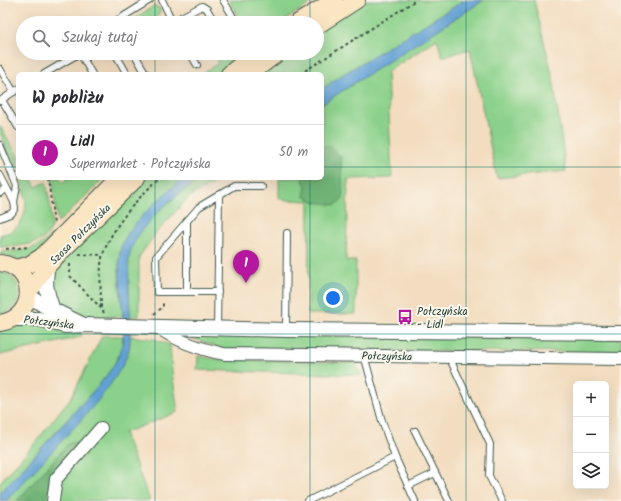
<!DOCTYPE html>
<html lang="pl">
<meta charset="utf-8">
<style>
:root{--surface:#fff;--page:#f2f2f3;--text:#2b2b33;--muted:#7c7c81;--line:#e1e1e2;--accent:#b5179e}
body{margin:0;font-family:Kalam,sans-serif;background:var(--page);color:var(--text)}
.controls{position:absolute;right:12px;bottom:12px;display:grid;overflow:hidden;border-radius:6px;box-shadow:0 4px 16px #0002}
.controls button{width:36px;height:36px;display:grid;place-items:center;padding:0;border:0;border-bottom:1px solid var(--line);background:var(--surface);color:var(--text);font:20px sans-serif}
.you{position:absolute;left:333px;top:298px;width:14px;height:14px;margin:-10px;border:3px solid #fff;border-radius:50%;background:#1a73e8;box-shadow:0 0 0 6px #1a73e833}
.badge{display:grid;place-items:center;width:26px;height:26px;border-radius:50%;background:var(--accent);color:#fff;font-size:13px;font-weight:700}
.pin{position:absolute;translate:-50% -33px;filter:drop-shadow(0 1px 2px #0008)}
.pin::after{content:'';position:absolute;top:21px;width:14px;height:12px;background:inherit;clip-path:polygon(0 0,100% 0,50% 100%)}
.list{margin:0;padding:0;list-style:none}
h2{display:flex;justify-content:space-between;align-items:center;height:52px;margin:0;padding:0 16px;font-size:17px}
h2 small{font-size:13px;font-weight:400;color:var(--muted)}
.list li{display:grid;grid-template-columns:26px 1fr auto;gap:12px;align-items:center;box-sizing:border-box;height:56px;padding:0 16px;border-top:1px solid var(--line)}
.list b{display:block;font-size:15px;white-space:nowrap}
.list p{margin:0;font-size:13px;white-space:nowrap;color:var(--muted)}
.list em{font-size:13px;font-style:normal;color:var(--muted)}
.icon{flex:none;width:22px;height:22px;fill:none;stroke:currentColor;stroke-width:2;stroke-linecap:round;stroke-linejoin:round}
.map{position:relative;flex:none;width:621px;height:501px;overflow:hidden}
.search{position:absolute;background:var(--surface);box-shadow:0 4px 16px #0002;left:16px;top:16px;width:308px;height:44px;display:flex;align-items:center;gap:10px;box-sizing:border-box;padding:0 14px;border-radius:22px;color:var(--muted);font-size:15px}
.panel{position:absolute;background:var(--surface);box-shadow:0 4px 16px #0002;left:16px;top:72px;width:308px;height:108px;border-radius:6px}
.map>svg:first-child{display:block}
.green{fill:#8cd18b;stroke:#568760}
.forest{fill:#71b377;stroke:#487856}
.water{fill:#62a0d4;stroke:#406e84}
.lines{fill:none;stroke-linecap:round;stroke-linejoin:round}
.service-casing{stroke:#3f5549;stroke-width:8}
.minor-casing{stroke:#3f5549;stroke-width:14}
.tertiary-casing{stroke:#3f5549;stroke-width:16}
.secondary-casing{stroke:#3f5549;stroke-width:18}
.path{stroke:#3f5549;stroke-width:2;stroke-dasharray:3 3;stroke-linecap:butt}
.service{stroke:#fff;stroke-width:6}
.minor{stroke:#fff;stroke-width:12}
.tertiary{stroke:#fff;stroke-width:14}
.secondary{stroke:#fbe6c4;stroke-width:16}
.grid{fill:none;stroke:#0f766e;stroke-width:1;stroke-opacity:0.55}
.labels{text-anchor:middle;stroke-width:4;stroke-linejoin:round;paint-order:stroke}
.street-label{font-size:11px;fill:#1f3d34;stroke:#fbf7ec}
.poi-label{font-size:11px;fill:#1f3d34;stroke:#fbf7ec;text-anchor:start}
</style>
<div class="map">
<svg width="621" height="501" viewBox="0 0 621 501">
<rect width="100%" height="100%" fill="#fbf7ec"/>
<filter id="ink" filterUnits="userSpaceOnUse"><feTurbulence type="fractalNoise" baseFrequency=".025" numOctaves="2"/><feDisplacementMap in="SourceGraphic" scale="8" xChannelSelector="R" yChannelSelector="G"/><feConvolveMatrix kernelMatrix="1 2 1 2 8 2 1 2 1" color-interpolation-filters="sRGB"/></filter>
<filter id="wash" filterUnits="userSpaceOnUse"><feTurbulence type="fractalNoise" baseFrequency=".012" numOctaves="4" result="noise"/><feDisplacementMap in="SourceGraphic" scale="16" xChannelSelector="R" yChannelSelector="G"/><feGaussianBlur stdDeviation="0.9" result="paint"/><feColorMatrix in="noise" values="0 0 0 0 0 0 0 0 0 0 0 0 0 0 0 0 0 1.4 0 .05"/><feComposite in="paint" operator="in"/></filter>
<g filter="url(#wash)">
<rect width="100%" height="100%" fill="#f3ddc0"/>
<g class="green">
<path d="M229,0h87l-36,23h-39z"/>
<path d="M366,0h99l-123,75 -20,14v-15h-66l28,-21h33v-23z"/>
<path d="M484,0h50l19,78 13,93 -69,7 -27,-129 -28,8 -5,-18 -50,33 5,106 -44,1 -2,82h10v53h-48l1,-113 -25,-1 -5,-2v-20h43v-74z"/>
<path d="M154,6l6,2v4c-7,12 -21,11 -33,11z"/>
<path d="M226,53h13l1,3 -15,18h-24l16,-10 2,-6z"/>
<path d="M0,126l18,30v18l-18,-41z"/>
<path d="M20,178h11l5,9 10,-5c2,9 8,39 5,47 -6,17 -36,18 -51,18v-12c29,-5 30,-35 20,-57z"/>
<path d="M53,178h7l4,4 4,-4h36l-46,45 -6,-44z"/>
<path d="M142,178h41c-19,17 -59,50 -63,74 -3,21 1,44 3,64l-19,1v3c-32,-3 -63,-15 -49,-53z"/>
<path d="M202,178h20l-33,19 -33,36 -17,24v59l-9,1 -2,-52c1,-8 2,-17 6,-24 12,-22 47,-50 68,-63z"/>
<path d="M52,235l-14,19 -16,6 -8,-1 -14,-5v-2c24,-2 34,0 52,-17z"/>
<path d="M0,271c25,7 26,37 0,44z"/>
<path d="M30,323l51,9v5l-81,18v-25z"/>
<path d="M184,334l437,5v13l-396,-2 -33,-12z"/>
<path d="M102,336h21c-1,21 -13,35 -26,51l-97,106v-11l35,-39 37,-47z"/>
<path d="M130,336l24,3 16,6 2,27 6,40 -54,21 26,68h-144l90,-99 19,-25 10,-17 4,-11z"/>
<path d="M198,356l17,3 141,4 5,12 -164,-5z"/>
</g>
<g class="forest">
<path d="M329,145l12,12 2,41 -7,7 -21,-3 -11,-6 2,-10 -4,-8h20v-31z"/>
<path d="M77,442l-2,8 -26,38 -4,13h-28l51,-57z"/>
</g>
<g class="water">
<path d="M465,0h19l-162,104v-15l20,-14z"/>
<path d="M183,178h19c-25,15 -69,50 -73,80 -1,10 0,20 0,30 1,19 2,37 1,56 -5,32 -49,76 -72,101 -17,18 -34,37 -52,56h-6v-8c27,-29 54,-58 80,-87 14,-16 32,-33 40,-53 6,-15 3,-35 2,-51 -1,-17 -5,-37 -1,-54 6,-22 44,-54 62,-70z"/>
</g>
</g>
<g filter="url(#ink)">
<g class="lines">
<defs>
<g id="service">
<path d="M162,0l11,23"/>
<path d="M223,0l9,15 3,8"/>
<path d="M172,22l30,-16 5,3 8,14"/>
<path d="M113,23l37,-23"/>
<path d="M153,23l2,-1"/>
<path d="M80,53l12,21"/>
<path d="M115,53l12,21"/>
<path d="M134,53l12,21"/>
<path d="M190,53l7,12"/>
<path d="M0,69l14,23"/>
<path d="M44,74l36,-21"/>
<path d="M2,100l16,27"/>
<path d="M0,101l18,-12"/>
<path d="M0,145l17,41 -3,16"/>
<path d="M0,175l14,27 1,6 -3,5 -12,5"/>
<path d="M0,193l7,-4"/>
<path d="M187,221v71h31"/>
<path d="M187,292h-30l-1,-35 43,-50 35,-21h27"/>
<path d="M217,329l2,-134"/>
<path d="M286,330l1,-97"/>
<path d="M364,355l18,66 13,36 20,44"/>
<path d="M449,357l41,87 -1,32 13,25"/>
<path d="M415,431l34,70"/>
<path d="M408,486l27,-13"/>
<path d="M308,501l87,-44"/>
</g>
<g id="minor">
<path d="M159,328c20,14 41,21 65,26l397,5"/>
<path d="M53,501l3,-22 45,-51"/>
</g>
<g id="tertiary">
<path d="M48,266c-4,18 -1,27 5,44"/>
<path d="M28,295l15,10 41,20"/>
<path d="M13,319h26l26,7 19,-1 202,5 335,3"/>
</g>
<g id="secondary">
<path d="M297,23l37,-23"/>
<path d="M317,26l40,-26"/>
<path d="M229,74l26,-21"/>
<path d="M250,74l28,-21"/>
<path d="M0,263c37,4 37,55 0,60"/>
<path d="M14,268l14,-3 13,-8 78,-79"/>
<path d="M28,294l16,-24 16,-17 77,-75"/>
</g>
</defs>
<use href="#service" class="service-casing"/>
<use href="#minor" class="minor-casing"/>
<use href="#tertiary" class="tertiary-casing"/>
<use href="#secondary" class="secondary-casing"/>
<g class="path">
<path d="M300,74l116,-74"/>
<path d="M48,178l6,46"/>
<path d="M6,249l23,-2"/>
<path d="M79,254l24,1"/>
<path d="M70,264v12l31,32 3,5"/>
<path d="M101,307c0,-13 -2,-41 2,-53 10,-28 35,-57 57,-76"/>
<path d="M154,314l9,-7v-6"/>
</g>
<use href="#service" class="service"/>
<use href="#minor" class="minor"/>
<use href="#tertiary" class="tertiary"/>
<use href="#secondary" class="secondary"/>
</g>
</g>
<path class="grid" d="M155,0v23M310,0v23M466,0v501M155,53v21M310,53v21M0,167h18M322,167h299M155,178v323M310,178v323M0,334h621"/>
<defs>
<symbol id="bus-bare" viewBox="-9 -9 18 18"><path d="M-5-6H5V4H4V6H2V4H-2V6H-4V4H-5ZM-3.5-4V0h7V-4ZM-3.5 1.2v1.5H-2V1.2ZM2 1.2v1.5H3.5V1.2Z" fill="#b5179e" stroke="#fbf7ec" stroke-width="2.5" paint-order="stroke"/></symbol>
</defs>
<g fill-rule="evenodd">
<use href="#bus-bare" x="394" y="306" width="22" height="22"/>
</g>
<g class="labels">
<g class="street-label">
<text transform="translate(80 234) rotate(-45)" y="4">Szosa Połczyńska</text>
<text transform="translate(49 322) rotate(7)" y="4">Połczyńska</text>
<text transform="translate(387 356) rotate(1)" y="4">Połczyńska</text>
</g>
<g class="poi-label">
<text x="417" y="315">Połczyńska<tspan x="417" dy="13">- Lidl</tspan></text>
</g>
</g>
</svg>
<div class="controls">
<button>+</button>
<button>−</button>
<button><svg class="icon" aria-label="layers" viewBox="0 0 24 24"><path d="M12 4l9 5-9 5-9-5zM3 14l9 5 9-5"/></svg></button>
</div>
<div class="you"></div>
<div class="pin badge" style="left:246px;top:283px">1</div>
<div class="search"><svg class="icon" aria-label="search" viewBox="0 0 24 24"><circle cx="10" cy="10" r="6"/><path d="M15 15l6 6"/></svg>Szukaj tutaj</div>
<section class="panel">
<h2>W pobliżu<small></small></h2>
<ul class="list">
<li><span class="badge">1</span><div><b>Lidl</b><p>Supermarket · Połczyńska</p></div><em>50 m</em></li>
</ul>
</section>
</div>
